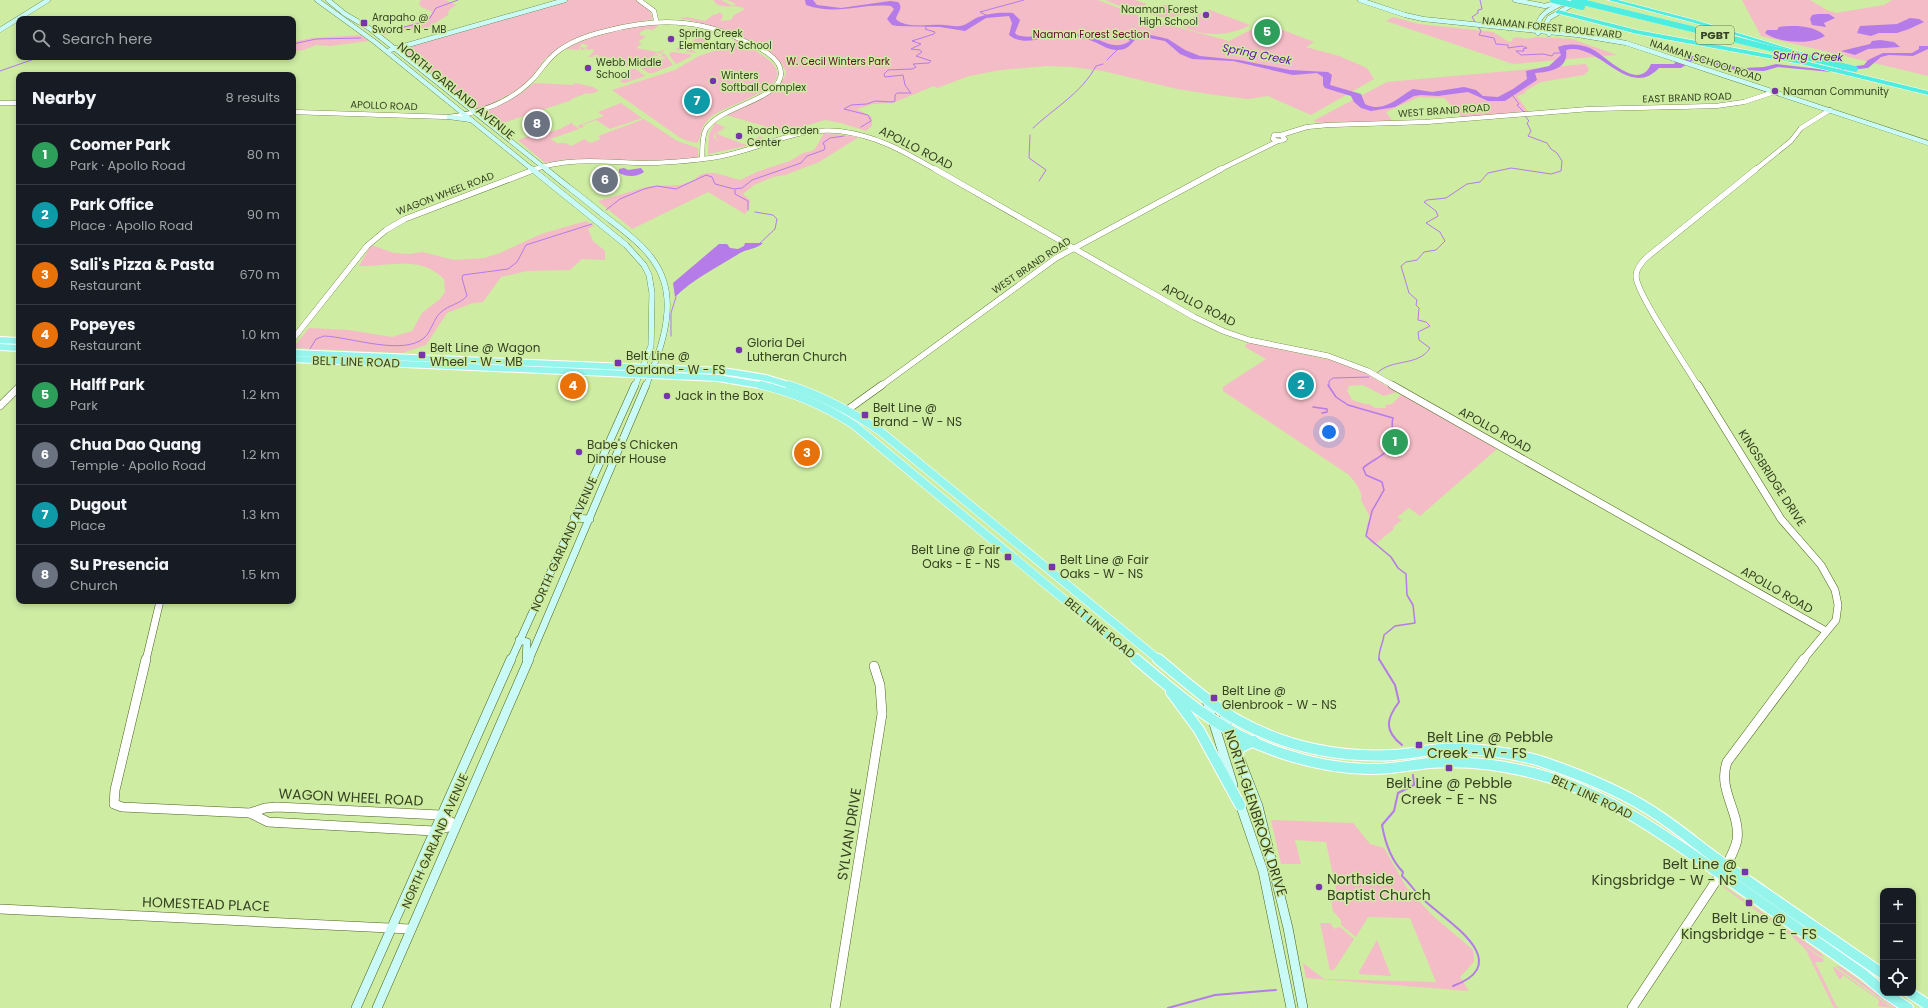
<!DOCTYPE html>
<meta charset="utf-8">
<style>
:root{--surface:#171b24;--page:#242831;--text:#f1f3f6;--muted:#9ea1a6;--line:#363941;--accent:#0f766e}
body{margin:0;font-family:Poppins,sans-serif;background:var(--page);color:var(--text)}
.controls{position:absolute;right:12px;bottom:12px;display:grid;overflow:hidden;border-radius:8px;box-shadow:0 2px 6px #0003}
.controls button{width:36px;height:36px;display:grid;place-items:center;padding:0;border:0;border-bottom:1px solid var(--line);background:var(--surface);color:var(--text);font:20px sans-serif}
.you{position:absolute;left:1329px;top:432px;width:14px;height:14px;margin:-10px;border:3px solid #fff;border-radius:50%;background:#1a73e8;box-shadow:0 0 0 6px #1a73e833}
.badge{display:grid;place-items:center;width:26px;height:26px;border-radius:50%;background:var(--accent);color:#fff;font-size:13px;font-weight:700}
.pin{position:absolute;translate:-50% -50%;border:2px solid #fff;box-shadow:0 1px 4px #0006}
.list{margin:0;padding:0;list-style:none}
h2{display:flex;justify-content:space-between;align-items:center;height:52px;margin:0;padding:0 16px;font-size:17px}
h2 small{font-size:13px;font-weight:400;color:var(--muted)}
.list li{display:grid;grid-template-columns:26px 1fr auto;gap:12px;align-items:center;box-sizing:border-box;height:60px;padding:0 16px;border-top:1px solid var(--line)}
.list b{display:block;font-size:15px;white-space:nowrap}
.list p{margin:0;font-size:13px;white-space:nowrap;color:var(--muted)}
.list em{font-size:13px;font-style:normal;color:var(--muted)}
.icon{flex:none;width:22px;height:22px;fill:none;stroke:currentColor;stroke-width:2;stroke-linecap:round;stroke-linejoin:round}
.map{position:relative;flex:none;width:1928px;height:1008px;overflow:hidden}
.search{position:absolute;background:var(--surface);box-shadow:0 2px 6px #0003;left:16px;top:16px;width:280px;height:44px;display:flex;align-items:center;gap:10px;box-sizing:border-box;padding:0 14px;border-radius:8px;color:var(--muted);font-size:15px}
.panel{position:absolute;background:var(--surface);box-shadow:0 2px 6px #0003;left:16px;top:72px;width:280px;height:532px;border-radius:8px}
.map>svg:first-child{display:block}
.green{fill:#f4bcc6}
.water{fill:#b47be9}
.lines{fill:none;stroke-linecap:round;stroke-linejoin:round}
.stream-far2{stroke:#b47be9;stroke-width:1}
.stream-far1{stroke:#b47be9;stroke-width:1.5}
.stream{stroke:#b47be9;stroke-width:2}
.tertiary-far3-casing{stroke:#4b631b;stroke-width:5}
.tertiary-far2-casing{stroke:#4b631b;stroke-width:6}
.tertiary-far1-casing{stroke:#4b631b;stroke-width:8}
.tertiary-casing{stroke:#4b631b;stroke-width:10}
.secondary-far3-casing{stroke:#4b631b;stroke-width:5}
.secondary-far2-casing{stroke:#4b631b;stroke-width:6}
.secondary-far1-casing{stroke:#4b631b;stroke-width:8}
.secondary-casing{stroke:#4b631b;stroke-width:10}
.primary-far2-casing{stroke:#fff;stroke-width:8}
.primary-far1-casing{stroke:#fff;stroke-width:9}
.primary-casing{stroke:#fff;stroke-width:12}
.motorway-casing{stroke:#fff;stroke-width:1}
.tertiary-far3{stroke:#fff;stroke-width:4.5}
.tertiary-far2{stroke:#fff;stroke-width:5.5}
.tertiary-far1{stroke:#fff;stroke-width:7}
.tertiary{stroke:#fff;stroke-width:9}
.secondary-far3{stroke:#cafaf5;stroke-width:4.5}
.secondary-far2{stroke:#cafaf5;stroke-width:5.5}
.secondary-far1{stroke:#cafaf5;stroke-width:7}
.secondary{stroke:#cafaf5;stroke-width:9}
.primary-far2{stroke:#95f4ec;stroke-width:6}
.primary-far1{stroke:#95f4ec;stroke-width:8}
.primary{stroke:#95f4ec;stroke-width:10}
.motorway{fill:#4feddf;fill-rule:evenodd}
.motorway-bridge-casing{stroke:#fff;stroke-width:6;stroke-linecap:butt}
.motorway-bridge{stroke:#4feddf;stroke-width:6}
.poi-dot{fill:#7635a9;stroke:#ceeca2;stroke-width:1.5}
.labels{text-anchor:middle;stroke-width:3;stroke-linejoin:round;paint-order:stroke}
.far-poi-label{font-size:10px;fill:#354123;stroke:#ceeca2;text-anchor:start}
.far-street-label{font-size:10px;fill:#354123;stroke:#ceeca2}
.far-park-label{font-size:10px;fill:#620e2b;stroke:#ceeca2}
.shield{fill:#ceeca2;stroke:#637449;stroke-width:1}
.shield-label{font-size:11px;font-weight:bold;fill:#354123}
.far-water-label{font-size:11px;font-style:italic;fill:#65149a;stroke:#ceeca2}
.street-label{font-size:12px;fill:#354123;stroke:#ceeca2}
.poi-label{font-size:12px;fill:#354123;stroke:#ceeca2;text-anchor:start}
.near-poi-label{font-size:14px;fill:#354123;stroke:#ceeca2;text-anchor:start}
.near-street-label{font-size:14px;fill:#354123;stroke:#ceeca2}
</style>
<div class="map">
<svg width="1928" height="1008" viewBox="0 0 1928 1008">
<rect width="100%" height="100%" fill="#ceeca2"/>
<g class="green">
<path d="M421,0h25l10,5 -7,5 -1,5 -19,12 -45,8 -5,-3c19,-4 37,-7 53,-18l-1,-3 -10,-4 -2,-4z"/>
<path d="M570,0h65l14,9 4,10 -37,7 -51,19 -20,14 -17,23 -14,10 -27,14 -10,3 -72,-57 2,-3 6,-3z"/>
<path d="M713,0h8l12,6 3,-2 -9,-4h371l49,19 82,22 35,-18 50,19 -8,5 33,9 28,12 7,11 -63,36 -43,-19 -20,3 -33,-4 -38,-6 -74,-18 -31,-4 -25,-1 -46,4 -32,6 -32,12 -3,-2 -41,17 -20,1 -16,5 15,8v9l-6,5 -25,-8 -16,-3 -41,12 -61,-18c18,-8 60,-20 63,-42 -4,-12 -14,-17 -24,-23 -31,-18 -50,-24 -83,-31l8,-1 18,4 8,-6 5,-1 1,-2 4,3 -2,6 10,-1 3,-5 11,-6c-10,-7 -24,3 -32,-9z"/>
<path d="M1105,0h30l12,4 -15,7z"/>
<path d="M1742,0h68l17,10 9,3 48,-8 8,-5h36v76l-167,-40z"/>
<path d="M1162,5h3l23,9 -21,4 -25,-5z"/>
<path d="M1207,10h3l40,15c-24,13 -48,11 -72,0z"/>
<path d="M1393,17l26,7 74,8 16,10 3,-1 1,-3c8,-2 14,3 22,-1l37,2 45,16 -104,9 -127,-43z"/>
<path d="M655,24l4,1 -6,5 -7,-1 -7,4h2l-2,2 7,1 -8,6 4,1 -6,5 21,4 2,-1 -7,6 10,2 4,-1 -1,-1 -11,-1 3,-2h2l-2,2 3,1 3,-3 -6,-1 8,-4 -4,4 4,1 8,11 -20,8h-4l-19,-12 -3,1 3,4 -4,1v-4l-13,-1 2,-2 -1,-2 -19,-1 4,-2h-5l-1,2h-5l5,-5 1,-3 -8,1 1,-2 -6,2 -1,-3 6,1 2,-3 -6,-1 -2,2 -1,4 -13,-1c28,-16 58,-21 89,-25z"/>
<path d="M688,29l18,3 4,5 -6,8h-3l-7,6 2,2 -10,-1 2,-3h-5l2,-2 -6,4 -4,-2 6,-2 -3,-1 6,-5 8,1 5,-5 4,1 2,-3 -19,-2z"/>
<path d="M361,35l8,6 -39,5 -14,-1 -12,5 -11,1v-9l18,-4z"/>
<path d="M736,39c9,4 18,11 26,16 49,31 -34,47 -51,62 -12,10 -8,18 -14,26l-9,-2 -9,-4 -67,-47 63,-20 24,-14 30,-10z"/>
<path d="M671,52l19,2 2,2 -16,8 -7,-9z"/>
<path d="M1586,64l3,6 -5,5 -43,7 -16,9v2l-8,3 12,17 -66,5 -19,-20 -25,-1 -33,15 7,10 -66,2 -14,-3 74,-39z"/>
<path d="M630,69h6l9,7 -20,7 -5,-1z"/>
<path d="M534,83l39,2 2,-2 18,4 6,4 -10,3 -2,-1 -16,6 1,1 -75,25 -16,-12 42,-21z"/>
<path d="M621,103l21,15 -32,11 -14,-9 -14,5 2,2 -4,1 -3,-2 27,-10 -6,-4z"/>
<path d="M644,119l33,22 21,7v8h2c-13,10 -99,3 -119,3 -12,0 -25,2 -36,4l-27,-23 16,-6 3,2 26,-8v-1l7,-3v-2l9,7 -29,10 -2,-2 13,9 -3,-3h8l5,3 14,-7 5,4 11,-4 -3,-3z"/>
<path d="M715,123l10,4 -11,7v4l6,3 -4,-3 -1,-4 15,-9 -13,9 29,11 14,-9 4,3 -18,7 -38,8 1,-20z"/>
<path d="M824,133l35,4 -40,25 -34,13 -12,2 -19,8 -11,9 7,6 -1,8 -4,6 -37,-22 -76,37 -34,-28 52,-15 30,-1 14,-5 6,-5 7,-2h8l25,7 19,-9 31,-10 13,-8 9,-2 3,-2z"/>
<path d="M586,221l8,5 -6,3 5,12 12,10v9l-23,-1 -12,11 -43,1 -26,6 -18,25 -10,1 -26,10 -21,32 -24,8 -109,-5 16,-20 40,2 43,7 20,-6 10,-18 18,-14 5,-7 -1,-13c-26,-25 -55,-12 -85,-13l12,-21 23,8 16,1 12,-2 32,8 30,-2 16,-5 41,-19z"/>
<path d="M1252,343l87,19 23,9 35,21 -13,4 -21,-11 -15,1 1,3 -2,1 5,10 13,4h4l6,4h10l1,-1 -1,-2 7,-1 9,-9h3l93,54 -77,67 -11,-8 -12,9 5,3 -9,7 1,2 -20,16c-11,-11 -9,-14 -4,-28l-9,-17c2,-9 -6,-18 -12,-25l-126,-84v-4l43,-28 -21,-12 1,-3z"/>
<path d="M1271,820l82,3 17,21 14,4 22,39 27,29 40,34 1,12 -14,15 9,14 -163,-13 -3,-15 21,16 112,3 -26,-64 -42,-1 -12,20 -15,-12v-5l-8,-9 -3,-17h7l-11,-52 -31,-2 6,24h-20z"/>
<path d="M1724,886l97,67 4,6 -26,-17 25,18 -1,2h-8l22,45 3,1h-6l-28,-58 -14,-14 -69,-49z"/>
<path d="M1320,923h10l5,7v-2l5,-1 14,12 -20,31h-4z"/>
<path d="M1377,940l14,36 -32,-2v-2z"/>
<path d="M1835,966l6,1 57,41h-4z"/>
<path d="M1833,968l1,-1 58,41 -14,-2 1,-6 -36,-25 -2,4h-2z"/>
</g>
<g class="water">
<path d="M805,0h8l4,5 24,3 49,-7 8,1c6,6 -1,11 -2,17 9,10 35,5 48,6 6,0 10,2 16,1 7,-1 10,-5 16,-8 11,-5 26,-6 37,-5l7,7 -5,13 2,2c12,4 24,0 36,-2 9,-1 19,0 28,1 18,2 31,19 49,7l-3,-3 2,-4 9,-2 30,7 17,11 15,6 39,4 51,10 38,2 4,3 -2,10 31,9 4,10c19,10 33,-7 48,-15l19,3 32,-5 12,3 7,6 15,1 15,-8 14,-10 -1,-8 23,-5 12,-11 -3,-8c10,-4 24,-3 34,2 14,7 47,44 59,15h23l2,-3 11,-2v-3h14l26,9 17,3 20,-1 12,-3 51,6 37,-5 4,-5 15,-7h29l7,-4v-3h9v3l-15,7 -24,-1 -8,2 -13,11 -37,4 -53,-5 -14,4 -29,-1 -40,-11 -14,9h-22c-31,33 -60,-27 -93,-18 3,19 -16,22 -31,23l2,7 -32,21h-17l-20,-9 -30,4 -17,-1 -7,1 -19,11 -24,4 -10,-3 -7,-6 -3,-6 -26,-8 -2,-3v-8l-6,-4 -24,2 -60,-14 -41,-2 -12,-5 -15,-13 -16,-3h-12c-7,6 -8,12 -20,12 -8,0 -14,-4 -20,-7 -11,-5 -22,-8 -34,-8 -17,0 -38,13 -54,0l3,-12 -3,-7 -23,2 -21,13 -25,-4 -43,-1 -5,-1 -5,-6 7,-10 -3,-3c-31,-3 -53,10 -85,-1z"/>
<path d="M1818,14h11l6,4 -11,5 2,4 -14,-2 -2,-6 2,-4z"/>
<path d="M1910,18l9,1 5,3 -15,7 -12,4h-18l-8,3 -14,-3 3,-7 37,-2z"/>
<path d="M1779,27c14,-2 36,-2 46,9 -14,9 -47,7 -60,-3l2,-3h10z"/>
<path d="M1880,40l14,2 6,5 -32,2 -13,6 -14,-4 29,-7 2,-3z"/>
<path d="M624,168l4,2 13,-2 3,4c-7,5 -17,5 -25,1v-4z"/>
<path d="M745,243h18c-6,6 -16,6 -23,10 -22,14 -47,26 -65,44l-2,-14 46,-39h8l3,4 8,1 6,-3z"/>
</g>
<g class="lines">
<g class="stream-far2">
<path d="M1480,0l2,9 -4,1v3l-6,4 9,14 -2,4 15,3 2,6 12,1v3l14,-2 5,2 -4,1 1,2h-8l5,4 22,-1 9,2 2,-3h7"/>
<path d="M988,16l-8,-4 44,-12"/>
<path d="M383,32l42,-10 5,-4 6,-10 22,-8"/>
<path d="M293,44l23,-5 45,-1"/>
<path d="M1107,60l11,-11"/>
<path d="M0,71l40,-14"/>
<path d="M1513,96l6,8 -2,1 8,8"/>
<path d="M861,127l10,-6 -3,-6 -24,-6 7,-4 16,-1 8,-3 17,1 3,-1v-6l2,-2h14l-6,-8 -2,-10 -18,2 -1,-3 4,-4 24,-1 4,-2 -3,-3 16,-1 2,-2 -15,-5 6,-4 -2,-2 -9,-1 10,-5 -9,-3 22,-7 1,-2 -10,-3 2,-3"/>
<path d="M1033,128c21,-20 49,-35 63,-62l7,-2"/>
<path d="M1030,135l-1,23 17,12 -7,11"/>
<path d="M735,190v4l13,7v9"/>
<path d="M606,210l14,-11 24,-10 13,-3 19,3 30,-14 6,2 3,7 19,5 8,-1 10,-8 49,-17 6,-7 17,-6 1,-3 -2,-4 7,-5 14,-2"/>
<path d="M755,212l18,3 4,4 -2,10 -16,15"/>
<path d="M671,336v-23l5,-16"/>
<path d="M310,349l6,-10 8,-3c26,1 79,20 100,2 8,-7 9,-19 17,-26 8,-7 19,-8 26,-16l-5,-18 1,-3 45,-6 9,-7 9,-17 66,-21"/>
<path d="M1377,373c15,-15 41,-6 53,-25l-11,-8 -1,-8 12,-6 -4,-4 -8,-2 1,-12 -3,-3 1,-5 -8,-7 -8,-27 5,-4 11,-2 7,-8 12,-2 9,-9 -5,-9 -14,-9 12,-7 -2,-5 -12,-9 3,-2 19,-2 21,-14 13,-2 8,-9 23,-5 40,6 10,-3 1,-10 -5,-8 -6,-4 -4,-6 -19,-7 3,-5 -4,-8 2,-2 -4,-5"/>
<path d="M1329,386v-5l4,-3 36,-1"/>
</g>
<g class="stream-far1">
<path d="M1328,385l8,12 12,8 45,13c-2,6 0,12 0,18 -2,20 -18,21 -30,32l3,7 16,7 2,8 -12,21 -6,25 25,21 7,11 8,6 1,21 6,10 2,18 -20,3 -11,9c-1,9 -6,16 -5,25"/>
<path d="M1313,407l14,2v3l-5,1"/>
</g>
<g class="stream">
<path d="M1379,659l16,26 4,17c-13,17 -15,29 3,43"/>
<path d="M1413,775l1,10 -16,8 -4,18 -12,14c3,17 8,34 21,47l-1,4c9,8 14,18 23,25 23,21 91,62 28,85"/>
<path d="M1168,1008l47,-13 61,-5"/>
</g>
<defs>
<g id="tertiary-far3">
<path d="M639,0l15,11 2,9"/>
<path d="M0,103h19"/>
<path d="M293,112l156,5c31,-4 62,-15 84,-38 8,-9 14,-19 24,-27 14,-11 32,-17 49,-21 48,-13 93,-13 138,10 12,5 38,16 37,33 -1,26 -61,32 -75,55 -5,9 -3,21 -4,30"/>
<path d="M1274,135h7l4,4c-4,3 -8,2 -12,0z"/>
<path d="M1281,135l26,-8 21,-2 98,-3 163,-13 127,-3 28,-4 30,-10"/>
<path d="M533,170c35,-13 72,-8 109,-7 22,0 47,-2 69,-5 43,-5 83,-32 128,-27 39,5 64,20 97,39"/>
<path d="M1219,170l59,-29"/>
<path d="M1755,170l36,-29 10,-13 29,-18"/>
</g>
<g id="tertiary-far2">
<path d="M935,169l259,148 29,14 26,9 79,16 40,15 26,15"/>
<path d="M293,339l74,-93 19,-16 19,-11 131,-50"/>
<path d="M881,386l175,-128 165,-89"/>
<path d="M1698,386c-11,-19 -62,-93 -62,-110 0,-7 5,-13 10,-18l110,-89"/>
</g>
<g id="tertiary-far1">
<path d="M1392,385l434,246"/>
<path d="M1698,385l83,134 40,46 14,25 3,15 -2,15 -33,40"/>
<path d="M0,406l19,-19"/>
<path d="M843,413l39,-28"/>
<path d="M146,660l14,-59"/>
</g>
<g id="tertiary">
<path d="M146,659l-31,131 -1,14 8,3 128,6 15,-5 12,-1 163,8 16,10"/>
<path d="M250,813l18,9 166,9 22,-6"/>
<path d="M0,909l410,20"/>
<path d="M835,1008l47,-294 -2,-29 -6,-19"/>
<path d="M1632,1008l94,-142c4,-8 9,-16 11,-26 4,-27 -20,-50 -10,-78l77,-103"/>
</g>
<g id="secondary-far3">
<path d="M317,0l58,42 158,128"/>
<path d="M328,0l17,14 24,14 178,142"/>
<path d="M1360,0l45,15 18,4 155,16 48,8 302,100"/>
<path d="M1515,0l30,6 10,-3"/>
<path d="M0,30l48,-30"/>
<path d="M1538,33c-4,-20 17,-26 32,-33"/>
<path d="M1549,34l-3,-10 3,-6 28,-16"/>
<path d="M390,50l175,-50"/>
<path d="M449,117l22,3"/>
</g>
<g id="secondary-far2">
<path d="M532,169l94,76 18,20 5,10 3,18 -1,53 -16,40"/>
<path d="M546,169c18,15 37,29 55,44 24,19 54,38 63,69 10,33 -5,73 -18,104"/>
</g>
<g id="secondary-far1">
<path d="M574,518l16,1"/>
<path d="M519,640l8,2 -1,18"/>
<path d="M511,660l124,-275"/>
<path d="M529,660l117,-275"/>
</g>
<g id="secondary">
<path d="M1206,698l27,87"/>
<path d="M1223,711l5,18 30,77 30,122 15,80"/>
<path d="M1239,801l24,70 28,137"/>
<path d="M356,1008l155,-349"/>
<path d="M377,1008l152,-349"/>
</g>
<g id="primary-far2">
<path d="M0,340l19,1"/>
<path d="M0,347l19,1"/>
<path d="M293,353l430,18 43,7 26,8"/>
<path d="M293,359l425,19 47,8"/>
</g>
<g id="primary-far1">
<path d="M761,385c34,8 64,21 93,40l283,235"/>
<path d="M789,385c33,11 62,26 91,46l279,229"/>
</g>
<g id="primary">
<path d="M1136,659c25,21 50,43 77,61 44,29 102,48 155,49 21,1 41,-4 61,-6 41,-3 83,3 122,15 64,21 116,59 171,97 47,33 94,66 141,99l20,17"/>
<path d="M1158,659c26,21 52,45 81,62 47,26 101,37 154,34 17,-1 33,-5 49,-6 28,-2 71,4 98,12 42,14 85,31 122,57 22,15 43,33 66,49 51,36 103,71 155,107"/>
<path d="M1171,692l28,38 41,75"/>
<path d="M1238,756l1,-8 15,-7"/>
<path d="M1885,993l23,15"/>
<path d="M1910,993l18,12"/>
</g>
<g id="motorway">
<path d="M1608,0h10l77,20 109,33 -5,1 -108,-32z"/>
<path d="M1558,10l79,20 164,30 127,31v4l-127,-31 -164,-30 -81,-21v-2z"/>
</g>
</defs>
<use href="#tertiary-far3" class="tertiary-far3-casing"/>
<use href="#tertiary-far2" class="tertiary-far2-casing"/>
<use href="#tertiary-far1" class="tertiary-far1-casing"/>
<use href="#tertiary" class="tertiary-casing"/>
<use href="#secondary-far3" class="secondary-far3-casing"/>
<use href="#secondary-far2" class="secondary-far2-casing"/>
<use href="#secondary-far1" class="secondary-far1-casing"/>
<use href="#secondary" class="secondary-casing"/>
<use href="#primary-far2" class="primary-far2-casing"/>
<use href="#primary-far1" class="primary-far1-casing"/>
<use href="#primary" class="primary-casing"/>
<use href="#motorway" class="motorway-casing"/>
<use href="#tertiary-far3" class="tertiary-far3"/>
<use href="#tertiary-far2" class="tertiary-far2"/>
<use href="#tertiary-far1" class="tertiary-far1"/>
<use href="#tertiary" class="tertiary"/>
<use href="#secondary-far3" class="secondary-far3"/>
<use href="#secondary-far2" class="secondary-far2"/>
<use href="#secondary-far1" class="secondary-far1"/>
<use href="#secondary" class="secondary"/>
<use href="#primary-far2" class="primary-far2"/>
<use href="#primary-far1" class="primary-far1"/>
<use href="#primary" class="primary"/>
<use href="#motorway" class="motorway"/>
<defs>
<g id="motorway-bridge">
<path d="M1553,0l29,7"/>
<path d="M1574,0l281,69"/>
</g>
</defs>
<use href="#motorway-bridge" class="motorway-bridge-casing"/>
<use href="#motorway-bridge" class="motorway-bridge"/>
</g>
<g class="poi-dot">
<circle cx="1206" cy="15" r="4"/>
<rect x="360" y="19" width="8" height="8" rx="2"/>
<circle cx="671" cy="39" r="4"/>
<circle cx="588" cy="68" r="4"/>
<circle cx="713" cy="81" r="4"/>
<circle cx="1775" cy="91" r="4"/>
<circle cx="739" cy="136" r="4"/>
<circle cx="739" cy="350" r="4"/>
<rect x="418" y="351" width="8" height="8" rx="2"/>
<rect x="614" y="359" width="8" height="8" rx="2"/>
<circle cx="667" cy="396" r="4"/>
<rect x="861" y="411" width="8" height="8" rx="2"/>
<circle cx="579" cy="452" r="4"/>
<rect x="1004" y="553" width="8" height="8" rx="2"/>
<rect x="1048" y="563" width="8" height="8" rx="2"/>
<rect x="1210" y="694" width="8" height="8" rx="2"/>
<rect x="1415" y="741" width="8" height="8" rx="2"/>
<rect x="1445" y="764" width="8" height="8" rx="2"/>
<rect x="1741" y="868" width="8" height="8" rx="2"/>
<circle cx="1319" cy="887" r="4"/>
<rect x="1745" y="899" width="8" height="8" rx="2"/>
</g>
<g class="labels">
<g class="far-poi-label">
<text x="1198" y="13" text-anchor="end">Naaman Forest<tspan x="1198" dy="12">High School</tspan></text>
<text x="372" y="21">Arapaho @<tspan x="372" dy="12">Sword - N - MB</tspan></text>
<text x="679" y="37">Spring Creek<tspan x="679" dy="12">Elementary School</tspan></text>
<text x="596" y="66">Webb Middle<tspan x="596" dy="12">School</tspan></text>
<text x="721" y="79">Winters<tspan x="721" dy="12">Softball Complex</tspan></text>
<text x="1783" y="95">Naaman Community</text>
<text x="747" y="134">Roach Garden<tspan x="747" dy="12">Center</tspan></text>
</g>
<g class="far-street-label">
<text transform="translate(1552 27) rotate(6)" y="4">NAAMAN FOREST BOULEVARD</text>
<text transform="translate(1706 60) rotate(18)" y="4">NAAMAN SCHOOL ROAD</text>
<text transform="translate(1687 97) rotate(-2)" y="4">EAST BRAND ROAD</text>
<text transform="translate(384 105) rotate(2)" y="4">APOLLO ROAD</text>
<text transform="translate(1444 110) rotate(-4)" y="4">WEST BRAND ROAD</text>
<text transform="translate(445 193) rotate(-21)" y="4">WAGON WHEEL ROAD</text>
<text transform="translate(1031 265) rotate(-34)" y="4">WEST BRAND ROAD</text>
</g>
<g class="far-park-label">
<text x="1091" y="38">Naaman Forest Section</text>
<text x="838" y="65">W. Cecil Winters Park</text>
</g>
<rect class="shield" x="1696" y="26" width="38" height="18" rx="3"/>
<g class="shield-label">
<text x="1715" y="39">PGBT</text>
</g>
<g class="far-water-label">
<text transform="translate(1257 54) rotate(11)" y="4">Spring Creek</text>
<text transform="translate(1808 56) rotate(2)" y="4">Spring Creek</text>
</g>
<g class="street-label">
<text transform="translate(456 91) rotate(39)" y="4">NORTH GARLAND AVENUE</text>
<text transform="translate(916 148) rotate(27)" y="4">APOLLO ROAD</text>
<text transform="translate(1199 305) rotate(27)" y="4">APOLLO ROAD</text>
<text transform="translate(356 362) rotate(2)" y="4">BELT LINE ROAD</text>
<text transform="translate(1495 430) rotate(29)" y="4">APOLLO ROAD</text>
<text transform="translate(1772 478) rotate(57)" y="4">KINGSBRIDGE DRIVE</text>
<text transform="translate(564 544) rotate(-66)" y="4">NORTH GARLAND AVENUE</text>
<text transform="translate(1777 590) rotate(30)" y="4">APOLLO ROAD</text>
<text transform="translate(1100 628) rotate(40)" y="4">BELT LINE ROAD</text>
<text transform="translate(1592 797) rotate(25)" y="4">BELT LINE ROAD</text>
<text transform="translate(435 841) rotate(-66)" y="4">NORTH GARLAND AVENUE</text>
</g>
<g class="poi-label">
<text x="747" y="347">Gloria Dei<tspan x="747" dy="14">Lutheran Church</tspan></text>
<text x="430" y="352">Belt Line @ Wagon<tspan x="430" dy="14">Wheel - W - MB</tspan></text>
<text x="626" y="360">Belt Line @<tspan x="626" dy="14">Garland - W - FS</tspan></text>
<text x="675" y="400">Jack in the Box</text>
<text x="873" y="412">Belt Line @<tspan x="873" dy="14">Brand - W - NS</tspan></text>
<text x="587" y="449">Babe's Chicken<tspan x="587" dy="14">Dinner House</tspan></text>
<text x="1000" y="554" text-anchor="end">Belt Line @ Fair<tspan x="1000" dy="14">Oaks - E - NS</tspan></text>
<text x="1060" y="564">Belt Line @ Fair<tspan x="1060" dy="14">Oaks - W - NS</tspan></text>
<text x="1222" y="695">Belt Line @<tspan x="1222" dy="14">Glenbrook - W - NS</tspan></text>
</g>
<g class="near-poi-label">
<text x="1427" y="742">Belt Line @ Pebble<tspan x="1427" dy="16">Creek - W - FS</tspan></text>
<text x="1449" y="788" text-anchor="middle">Belt Line @ Pebble<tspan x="1449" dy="16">Creek - E - NS</tspan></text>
<text x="1737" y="869" text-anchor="end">Belt Line @<tspan x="1737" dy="16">Kingsbridge - W - NS</tspan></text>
<text x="1327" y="884">Northside<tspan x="1327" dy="16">Baptist Church</tspan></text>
<text x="1749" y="923" text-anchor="middle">Belt Line @<tspan x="1749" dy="16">Kingsbridge - E - FS</tspan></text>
</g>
<g class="near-street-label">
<text transform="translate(351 797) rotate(3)" y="5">WAGON WHEEL ROAD</text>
<text transform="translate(1256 813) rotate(72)" y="5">NORTH GLENBROOK DRIVE</text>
<text transform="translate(849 834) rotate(-81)" y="5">SYLVAN DRIVE</text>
<text transform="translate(206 904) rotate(2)" y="5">HOMESTEAD PLACE</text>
</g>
</g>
</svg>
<div class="controls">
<button>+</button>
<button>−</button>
<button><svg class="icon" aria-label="locate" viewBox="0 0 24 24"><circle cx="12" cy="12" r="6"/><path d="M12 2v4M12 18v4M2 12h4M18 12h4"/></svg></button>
</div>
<div class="you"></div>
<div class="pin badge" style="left:1395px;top:442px;background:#2e9e5b">1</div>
<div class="pin badge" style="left:1301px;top:385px;background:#0f9aa8">2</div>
<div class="pin badge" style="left:807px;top:453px;background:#e8710a">3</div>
<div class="pin badge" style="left:573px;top:386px;background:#e8710a">4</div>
<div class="pin badge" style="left:1267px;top:32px;background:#2e9e5b">5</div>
<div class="pin badge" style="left:605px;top:180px;background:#6b7280">6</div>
<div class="pin badge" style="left:697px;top:101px;background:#0f9aa8">7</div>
<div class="pin badge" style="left:537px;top:124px;background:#6b7280">8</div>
<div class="search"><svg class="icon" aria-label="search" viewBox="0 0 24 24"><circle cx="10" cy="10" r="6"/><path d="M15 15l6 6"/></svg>Search here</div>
<section class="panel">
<h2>Nearby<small>8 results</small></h2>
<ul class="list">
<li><span class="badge" style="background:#2e9e5b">1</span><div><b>Coomer Park</b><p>Park · Apollo Road</p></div><em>80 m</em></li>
<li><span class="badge" style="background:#0f9aa8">2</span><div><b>Park Office</b><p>Place · Apollo Road</p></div><em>90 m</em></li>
<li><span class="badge" style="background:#e8710a">3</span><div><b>Sali's Pizza &amp; Pasta</b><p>Restaurant</p></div><em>670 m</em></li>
<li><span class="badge" style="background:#e8710a">4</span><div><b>Popeyes</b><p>Restaurant</p></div><em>1.0 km</em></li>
<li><span class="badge" style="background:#2e9e5b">5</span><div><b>Halff Park</b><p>Park</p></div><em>1.2 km</em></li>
<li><span class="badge" style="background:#6b7280">6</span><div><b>Chua Dao Quang</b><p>Temple · Apollo Road</p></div><em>1.2 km</em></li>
<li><span class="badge" style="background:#0f9aa8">7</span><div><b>Dugout</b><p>Place</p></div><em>1.3 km</em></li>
<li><span class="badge" style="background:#6b7280">8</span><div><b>Su Presencia</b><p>Church</p></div><em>1.5 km</em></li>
</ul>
</section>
</div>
